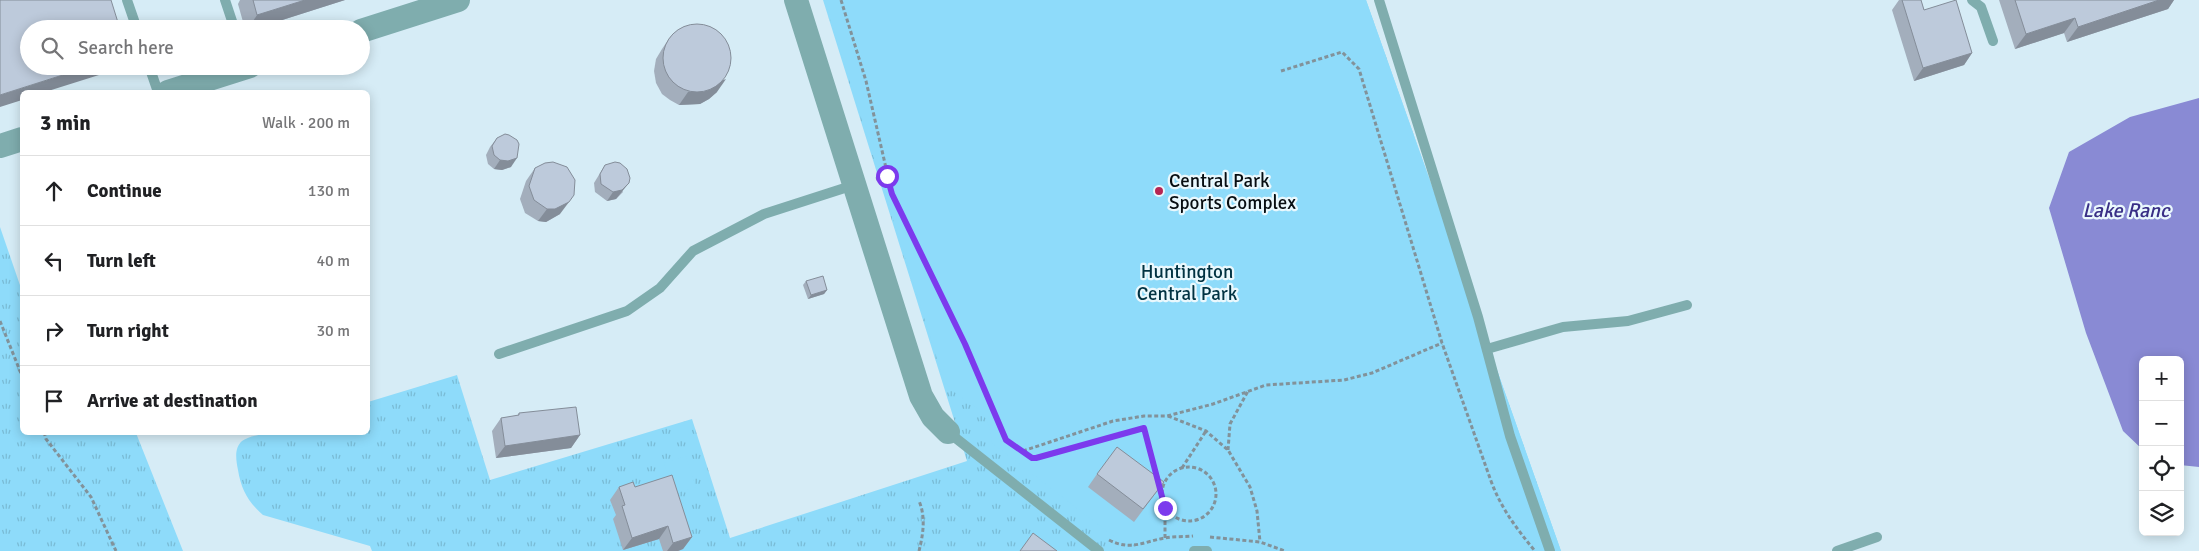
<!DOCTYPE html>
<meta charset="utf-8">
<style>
:root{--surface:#fff;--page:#f2f2f2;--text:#202124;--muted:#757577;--line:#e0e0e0}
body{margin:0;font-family:Signika,sans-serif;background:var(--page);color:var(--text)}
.controls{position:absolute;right:15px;bottom:15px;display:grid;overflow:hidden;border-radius:8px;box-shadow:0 2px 12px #0003}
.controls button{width:45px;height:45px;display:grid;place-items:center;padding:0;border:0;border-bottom:1px solid var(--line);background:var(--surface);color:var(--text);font:25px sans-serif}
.stop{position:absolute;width:15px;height:15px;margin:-11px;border:4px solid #7c3aed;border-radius:50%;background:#fff}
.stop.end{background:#7c3aed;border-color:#fff;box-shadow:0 1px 5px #0008}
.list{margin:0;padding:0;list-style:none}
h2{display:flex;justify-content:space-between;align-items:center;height:65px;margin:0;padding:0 20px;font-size:21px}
h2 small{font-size:16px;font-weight:400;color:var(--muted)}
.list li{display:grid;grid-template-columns:32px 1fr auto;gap:15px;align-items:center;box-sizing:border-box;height:70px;padding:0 20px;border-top:1px solid var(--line)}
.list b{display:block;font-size:19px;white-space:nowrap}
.list em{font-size:16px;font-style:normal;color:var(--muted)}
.icon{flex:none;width:28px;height:28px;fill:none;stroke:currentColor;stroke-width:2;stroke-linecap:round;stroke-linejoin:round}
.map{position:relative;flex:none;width:2199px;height:551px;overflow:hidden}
.search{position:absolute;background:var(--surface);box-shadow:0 2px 12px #0003;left:20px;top:20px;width:350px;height:55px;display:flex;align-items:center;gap:12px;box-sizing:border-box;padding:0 18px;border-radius:28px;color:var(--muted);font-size:19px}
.panel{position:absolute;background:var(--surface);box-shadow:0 2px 12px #0003;left:20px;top:90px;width:350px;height:345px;border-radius:8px}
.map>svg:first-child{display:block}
.grass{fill:url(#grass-tufts)}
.garden{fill:#8edbfa}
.water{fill:#898ad4}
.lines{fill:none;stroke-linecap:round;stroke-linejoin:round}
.path{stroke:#82929a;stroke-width:3;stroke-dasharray:4 2.5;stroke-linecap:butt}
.service{stroke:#7fadae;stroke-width:10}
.tertiary{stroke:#7fadae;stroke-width:24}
.wall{fill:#a3aebc}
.shaded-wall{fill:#848d99}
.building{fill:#bdcadb;stroke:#848d99}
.route{stroke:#7c3aed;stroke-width:6}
.poi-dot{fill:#b62653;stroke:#eaf8fd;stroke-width:2}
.labels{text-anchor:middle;stroke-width:4.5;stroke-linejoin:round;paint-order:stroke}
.poi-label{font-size:19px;fill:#070e12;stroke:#eaf8fd;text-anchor:start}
.park-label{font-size:19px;fill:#013242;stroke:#eaf8fd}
.water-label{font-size:20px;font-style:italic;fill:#392f86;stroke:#eaf8fd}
</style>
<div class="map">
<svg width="2199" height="551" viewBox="0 0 2199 551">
<defs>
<pattern id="grass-tufts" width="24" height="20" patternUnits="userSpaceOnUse" patternTransform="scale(1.25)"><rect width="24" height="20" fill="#8edbfa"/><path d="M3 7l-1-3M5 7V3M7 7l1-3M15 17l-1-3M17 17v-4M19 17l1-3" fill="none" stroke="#79bbd5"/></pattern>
</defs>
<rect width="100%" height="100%" fill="#d6ecf6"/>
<g class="grass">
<path d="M823,0h543l195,551h-1189l-2,-5 -107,-31c-15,-13 -22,-26 -25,-45 -2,-10 -4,-22 4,-29 17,-14 101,-8 126,-9v-30l89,-27 33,105 202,-61 38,119 237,-77z"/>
<path d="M0,227l22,64v141l114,1 47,118h-183z"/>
</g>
<g class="garden">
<path d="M824,0h542l195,551h-422l-5,-8 -9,2 -133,-102c-3,-43 -27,-35 -48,-62z"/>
<path d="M686,456l10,31 -22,7 -10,-31z"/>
</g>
<path class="water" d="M2199,98v369l-19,-2v-105h-37v90l-20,-19 -37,-98 -37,-125 20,-56 61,-35z"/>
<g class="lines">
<g class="path">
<path d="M841,0l25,81 26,113 73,150 41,97 26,17h4l108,-30 18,63"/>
<path d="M1281,71l61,-19 17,17 83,274 49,138c10,27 25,47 44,70"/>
<path d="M876,179l11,-3"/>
<path d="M0,321l22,55"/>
<path d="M1168,416l38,15 22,19 22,37 7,24 3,31"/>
<path d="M44,432l2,7 45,58 25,54"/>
<path d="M1228,450l2,-26 18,-33"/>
<path d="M1023,451l90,-30 31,-5h23l46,-12 53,-19 78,-5 28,-7 70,-30"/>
<circle cx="1189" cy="494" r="27"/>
<path d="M1182,468l24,-37"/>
<path d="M1165,508v30"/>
<path d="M1210,537l50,5 25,9"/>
<path d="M1109,540c22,11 33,2 56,-2 9,-2 19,-1 28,-2"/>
<path d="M919,551c4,-16 7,-34 0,-50"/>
</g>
<g class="service">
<path d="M127,0l10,29"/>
<path d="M225,0l8,24"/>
<path d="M1379,0l99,317 32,119 40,115"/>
<path d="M1972,0l9,7 12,34"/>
<path d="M149,66l9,26"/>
<path d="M1487,349l76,-22 65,-6 59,-16"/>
<path d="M499,354l128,-43 33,-23 33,-37 71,-37 90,-29"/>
<path d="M948,432l151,119"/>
<path d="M1194,551h13"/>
<path d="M1837,551l40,-14"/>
</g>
<g class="tertiary">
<path d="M796,0l125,396 12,21 15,15"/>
<path d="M361,31l97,-31"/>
<path d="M168,92l82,-26"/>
<path d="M0,146l22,-7"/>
</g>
</g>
<g class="wall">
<path d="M240,0h105l-91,29h-9l-7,-25z"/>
<path d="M1899,0h22l3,10 48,43 -8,12 -50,16 -22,-71z"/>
<path d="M1999,0h175l-6,9 -101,33 -3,-9 -49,16z"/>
<path d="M671,36l46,56 -8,7 -9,5 -21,1 -9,-5 -8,-6 -6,-11 -2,-12 2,-12 6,-10z"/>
<path d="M497,138l14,29 -9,3 -8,-1 -6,-5 -2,-9 4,-8z"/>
<path d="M605,165l18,27 -7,7 -9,2 -12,-9 -1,-9z"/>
<path d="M535,168l25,46 -14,8 -8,-1 -13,-8 -5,-14 6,-18z"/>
<path d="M806,281l21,9 -3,4 -16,5 -5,-14z"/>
<path d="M519,413l61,22 -9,13 -75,10 -4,-27 9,-13 16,-2z"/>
<path d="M1097,474l67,8 -30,40 -46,-35z"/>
<path d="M619,487h16l57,50 -9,12 -5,2h-15l-4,-12 -36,11 -10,-31 3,-4 -6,-15z"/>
</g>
<g class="shaded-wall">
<path d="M305,0h40l-91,29h-6l9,-14z"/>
<path d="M2159,0h15l-6,9 -101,33 11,-15z"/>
<path d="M2075,18l-11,15 -49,16 11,-15z"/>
<path d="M1972,53l-8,12 -50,16 9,-13z"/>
<path d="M91,66h29l-2,3 -73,23h-23v8l-22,7v-12z"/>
<path d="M726,79l-9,13 -8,7 -9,5 -21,1 9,-13z"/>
<path d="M517,158l-6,9 -9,3 -8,-1 6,-9z"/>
<path d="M629,183l-13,16 -9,2 6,-9z"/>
<path d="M569,202l-9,12 -14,8 -8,-1 9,-12z"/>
<path d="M827,290l-3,4 -16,5 3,-4z"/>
<path d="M580,435l-9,13 -75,10 9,-12z"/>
<path d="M668,526l-9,13 -36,11 9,-12z"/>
<path d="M692,537l-9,12 -5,2h-11l6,-8z"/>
</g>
<g class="building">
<path d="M0,0h111l9,29h-91v37h62l-91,29z"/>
<path d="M253,0h52l-48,15z"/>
<path d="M1902,0h19l3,10 32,-10 16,53 -49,15z"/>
<path d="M2015,0h144l-81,27 -3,-9 -49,16z"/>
<circle cx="697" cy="58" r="34"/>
<path d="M505,134l4,1 8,5 2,4 -2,14 -9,3 -8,-1 -6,-5 -2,-9 5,-8z"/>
<path d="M553,162l14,5 8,13 -1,15 -5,7 -14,7h-8l-13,-9 -5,-14 6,-18 10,-5z"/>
<path d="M615,162l5,1 7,6 3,9 -1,5 -7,7 -9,2 -12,-8 -1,-10 5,-9z"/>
<path d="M823,276l4,14 -16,5 -5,-14z"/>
<path d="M576,407l4,28 -75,11 -4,-28 18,-3v-2z"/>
<path d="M1117,447l47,35 -21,27 -46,-35z"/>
<path d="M672,475l20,62 -19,6 -5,-17 -36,12 -10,-32 3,-1 -6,-18 14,-5 2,5z"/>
<path d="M1033,533l24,18h-37z"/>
</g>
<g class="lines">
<path class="route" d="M887,176l5,18 73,150 41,96 26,18h4l108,-30 21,80"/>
</g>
<circle class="poi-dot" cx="1159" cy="191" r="5"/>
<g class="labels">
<g class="poi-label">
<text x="1169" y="187">Central Park<tspan x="1169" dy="22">Sports Complex</tspan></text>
</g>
<g class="park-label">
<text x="1187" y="278">Huntington<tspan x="1187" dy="22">Central Park</tspan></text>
</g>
<g class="water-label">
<text x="2126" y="217">Lake Ranc</text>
</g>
</g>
</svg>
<div class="controls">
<button>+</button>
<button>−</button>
<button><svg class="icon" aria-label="locate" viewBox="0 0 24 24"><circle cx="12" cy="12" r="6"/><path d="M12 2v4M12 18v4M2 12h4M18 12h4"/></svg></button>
<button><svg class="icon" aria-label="layers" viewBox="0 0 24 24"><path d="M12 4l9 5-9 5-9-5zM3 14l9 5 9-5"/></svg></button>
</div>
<div class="stop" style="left:887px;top:176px"></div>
<div class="stop end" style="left:1165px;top:508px"></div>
<div class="search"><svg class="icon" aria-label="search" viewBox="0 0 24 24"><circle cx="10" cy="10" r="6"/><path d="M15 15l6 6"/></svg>Search here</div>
<section class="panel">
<h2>3 min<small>Walk · 200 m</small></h2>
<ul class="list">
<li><svg class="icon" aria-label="ahead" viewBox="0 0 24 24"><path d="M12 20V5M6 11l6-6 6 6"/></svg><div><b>Continue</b></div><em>130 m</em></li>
<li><svg class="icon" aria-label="left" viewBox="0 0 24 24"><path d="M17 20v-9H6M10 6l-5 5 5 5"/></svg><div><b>Turn left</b></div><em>40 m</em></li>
<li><svg class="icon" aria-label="right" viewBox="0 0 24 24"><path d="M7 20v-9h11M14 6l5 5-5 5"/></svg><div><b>Turn right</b></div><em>30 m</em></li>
<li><svg class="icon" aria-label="arrive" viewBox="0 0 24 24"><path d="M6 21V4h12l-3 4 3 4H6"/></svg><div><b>Arrive at destination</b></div></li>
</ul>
</section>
</div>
